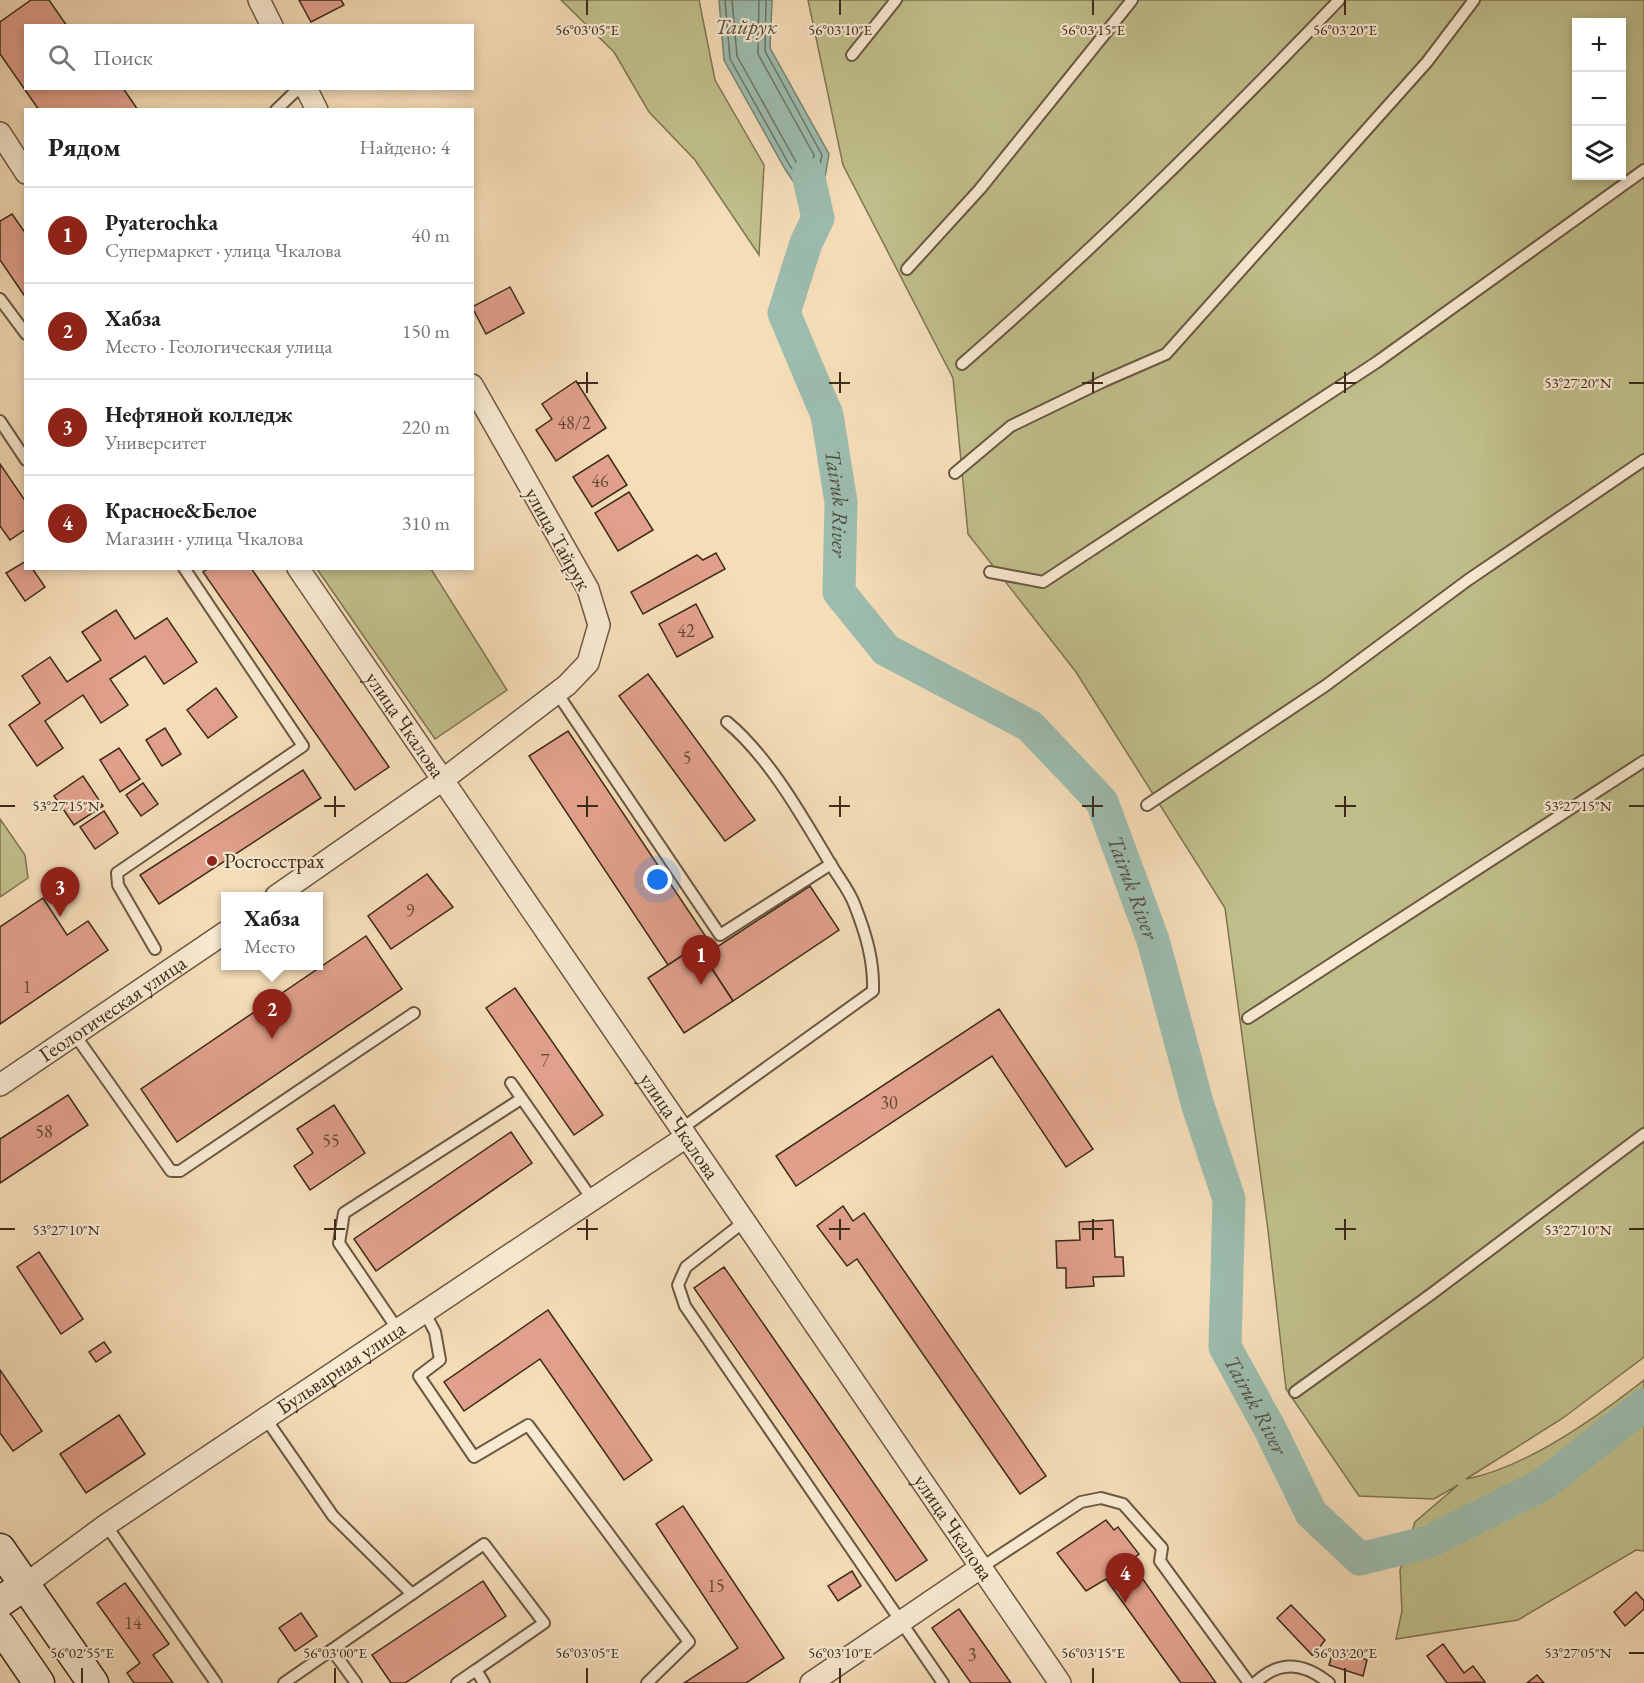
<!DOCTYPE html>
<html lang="ru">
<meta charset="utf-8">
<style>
:root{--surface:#fff;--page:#f2f2f2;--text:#222;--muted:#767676;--line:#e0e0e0;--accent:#8f2418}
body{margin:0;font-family:"EB Garamond",serif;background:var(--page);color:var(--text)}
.controls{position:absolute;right:18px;top:18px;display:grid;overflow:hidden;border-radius:0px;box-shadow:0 3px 9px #0003}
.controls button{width:54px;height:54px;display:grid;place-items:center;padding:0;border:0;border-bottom:2px solid var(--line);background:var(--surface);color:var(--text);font:30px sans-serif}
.you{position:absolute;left:658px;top:880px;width:21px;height:21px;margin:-15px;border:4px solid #fff;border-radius:50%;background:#1a73e8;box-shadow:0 0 0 9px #1a73e833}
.badge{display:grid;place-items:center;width:39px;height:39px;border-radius:50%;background:var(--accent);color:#fff;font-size:20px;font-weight:700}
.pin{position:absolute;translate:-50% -50px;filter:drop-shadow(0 2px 3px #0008)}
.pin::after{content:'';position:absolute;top:32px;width:21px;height:18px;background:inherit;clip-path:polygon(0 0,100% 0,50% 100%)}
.popup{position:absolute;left:221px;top:892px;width:102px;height:78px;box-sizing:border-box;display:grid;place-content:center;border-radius:0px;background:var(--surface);filter:drop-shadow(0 2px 4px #0005);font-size:20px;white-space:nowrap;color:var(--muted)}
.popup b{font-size:22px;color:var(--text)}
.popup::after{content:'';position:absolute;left:50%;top:100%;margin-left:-12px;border:12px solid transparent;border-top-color:var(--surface)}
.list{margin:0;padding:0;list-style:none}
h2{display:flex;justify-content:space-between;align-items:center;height:78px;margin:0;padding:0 24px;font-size:26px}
h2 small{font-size:20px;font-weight:400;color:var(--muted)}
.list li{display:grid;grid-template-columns:39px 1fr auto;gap:18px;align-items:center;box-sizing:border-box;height:96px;padding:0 24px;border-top:2px solid var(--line)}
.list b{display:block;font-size:22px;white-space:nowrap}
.list p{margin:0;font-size:20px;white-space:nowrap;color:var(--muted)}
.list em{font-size:20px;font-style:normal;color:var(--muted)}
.icon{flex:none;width:33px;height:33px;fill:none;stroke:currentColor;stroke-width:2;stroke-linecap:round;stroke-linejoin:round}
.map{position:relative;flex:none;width:1644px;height:1683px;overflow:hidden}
.search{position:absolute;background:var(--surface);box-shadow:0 3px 9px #0003;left:24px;top:24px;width:450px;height:66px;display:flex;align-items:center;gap:15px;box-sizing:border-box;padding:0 21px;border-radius:0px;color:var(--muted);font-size:22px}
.panel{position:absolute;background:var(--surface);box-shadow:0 3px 9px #0003;left:24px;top:108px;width:450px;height:462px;border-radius:0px}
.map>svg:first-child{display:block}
.green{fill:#c0bf8b;stroke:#7e7552;stroke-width:1.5;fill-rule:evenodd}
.water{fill:#9cbcae;stroke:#768273;stroke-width:1.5}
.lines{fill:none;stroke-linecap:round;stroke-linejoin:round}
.shore{stroke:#6c7464;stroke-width:1.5}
.river{stroke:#9cbcae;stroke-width:33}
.building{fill:#e1a08b;stroke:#3c2b1a;stroke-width:1.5}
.lane-casing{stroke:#6a5842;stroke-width:14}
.street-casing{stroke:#6a5842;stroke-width:24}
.secondary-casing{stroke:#3c2b1a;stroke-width:33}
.lane{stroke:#f8e9d1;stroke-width:10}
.street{stroke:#f8e9d1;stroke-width:21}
.secondary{stroke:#f8e9d1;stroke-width:30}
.ticks{fill:none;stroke:#3c2b1a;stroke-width:2}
.poi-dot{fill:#8f2418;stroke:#f8e9d1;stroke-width:2}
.labels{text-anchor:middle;stroke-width:4.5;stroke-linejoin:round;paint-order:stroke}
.number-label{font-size:18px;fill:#654836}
.street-label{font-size:21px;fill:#3c2b1a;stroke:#f8e9d1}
.poi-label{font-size:21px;fill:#3c2b1a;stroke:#f8e9d1;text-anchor:start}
.water-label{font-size:22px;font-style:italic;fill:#544f3f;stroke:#f8e9d1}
.ticks-label{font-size:15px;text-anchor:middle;fill:#3c2b1a;stroke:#f8e9d1;stroke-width:4.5;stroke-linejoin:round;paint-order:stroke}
</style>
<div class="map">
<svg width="1644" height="1683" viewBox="0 0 1644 1683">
<rect width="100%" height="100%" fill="#f5ddb8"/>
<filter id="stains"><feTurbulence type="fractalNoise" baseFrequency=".00333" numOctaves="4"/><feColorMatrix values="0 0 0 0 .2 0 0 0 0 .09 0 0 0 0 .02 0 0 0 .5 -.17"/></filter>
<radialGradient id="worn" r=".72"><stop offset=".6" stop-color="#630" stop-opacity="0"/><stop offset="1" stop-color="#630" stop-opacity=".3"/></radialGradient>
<g class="green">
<path d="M561,0h138l16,80 49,85 -5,90 -64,-95 -46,-48 -35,-60z"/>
<path d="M808,0h836v1357l-81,61 -97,61c60,-11 131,-62 178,-99v171l-8,-1 -118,70 -122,19 6,-28 -2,-41 15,-48 43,-37 -24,14 -75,-3 -73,-107 -18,-159 -43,-322 -149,-236 -108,-138 -15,-156 -110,-213zM1576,22h46v154h-46z"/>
<path d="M317,569h114l76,121 -72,49z"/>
<path d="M0,819l25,36 3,23 -28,19z"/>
</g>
<path class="water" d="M719,0h53l-2,48 59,106 -11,64 -33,-49 -61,-109z"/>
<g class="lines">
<g class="shore">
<path d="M725,0l5,59 60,107 23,31 9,-42 -57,-104 1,-51"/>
<path d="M732,0l5,56 59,106 13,16 5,-23 -56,-101 1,-54"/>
</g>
<path class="river" id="s1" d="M808,174l10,44 -12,25 -22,70 43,102 14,87 -2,90 47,58 144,76 72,76 51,138 45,166 31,93 -4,148 45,82 41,84 49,46 68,-17 116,-58 100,-79"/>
</g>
<g class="building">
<path d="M31,0h18l18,26h-41v62h97l15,22h-99l-39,-56v-32z"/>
<path d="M299,0h42l3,5 -33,17z"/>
<path d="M12,214l14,20v64l-26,-38v-39z"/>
<path d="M510,287l14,26 -38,21 -14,-27z"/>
<path d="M576,381l30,47 -50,33 -20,-31 16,-11 -10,-15z"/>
<path d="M608,455l19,30 -35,22 -19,-30z"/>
<path d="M0,464l26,38v27l-16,11 -10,-14z"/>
<path d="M629,492l24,38 -35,21 -23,-38z"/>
<path d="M716,553l9,16 -82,45 -12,-22 66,-37 6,5z"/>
<path d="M26,561v7h6l13,19 -20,14 -19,-28z"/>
<path d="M209,568h42l138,199 -34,23 -152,-218z"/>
<path d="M696,604l17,33 -36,20 -18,-33z"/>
<path d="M116,610l19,29 32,-21 30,44 -33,22 -19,-28 -35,23 18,26 -27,18 -18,-28 -38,26 18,27 -26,18 -28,-41 31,-22 -18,-27 28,-19 17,25 34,-22 -19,-28z"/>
<path d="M648,674l107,146 -30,21 -106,-145z"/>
<path d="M216,688l21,29 -29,21 -21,-28z"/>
<path d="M165,728l16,26 -19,12 -16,-26z"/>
<path d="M568,731l146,218 96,-63 29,44 -106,71 -36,-55 -29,19 -139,-209z"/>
<path d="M119,748l21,31 -20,13 -20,-32z"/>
<path d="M303,770l18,28 -162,106 -19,-29z"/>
<path d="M83,776l20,30 -29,19 -20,-29z"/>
<path d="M143,783l15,21 -17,12 -15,-21z"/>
<path d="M104,811l14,22 -23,16 -15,-22z"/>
<path d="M427,874l26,33 -62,42 -23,-33z"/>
<path d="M43,898l24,37 21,-14 20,29 -108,74v-97z"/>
<path d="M366,936l36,53 -225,153 -36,-53z"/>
<path d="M697,946l36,55 -49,32 -36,-55z"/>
<path d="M515,988l88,127 -29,20 -88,-127z"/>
<path d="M999,1009l94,140 -27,18 -74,-111 -196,130 -20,-30z"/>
<path d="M68,1095l20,30 -88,58v-44z"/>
<path d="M334,1105l31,48 -55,37 -16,-24 19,-13 -16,-24z"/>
<path d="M511,1132l21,31 -156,108 -22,-32z"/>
<path d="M843,1206l10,15 11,-8 182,263 -26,18 -163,-235 -10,7 -30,-40z"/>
<path d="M1113,1220l2,37h8l1,19 -31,1 1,9 -28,2v-20h-9l-1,-27 24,-1 -1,-18z"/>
<path d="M39,1252l44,67 -22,15 -44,-67z"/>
<path d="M724,1267l203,293 -31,21 -202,-293z"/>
<path d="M548,1310l104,150 -28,20 -84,-121 -76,52 -20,-29z"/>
<path d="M104,1342l7,10 -15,10 -7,-10z"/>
<path d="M0,1370l42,61 -29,20 -13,-18z"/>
<path d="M119,1415l26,39 -59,39 -26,-39z"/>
<path d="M683,1506l101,152 -38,25h-62l54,-35 -82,-124z"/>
<path d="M1106,1520l8,10 4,-3 21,27 -9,7 86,122h-35l-75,-104 -20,12 -29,-38z"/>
<path d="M852,1571l9,15 -23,15 -10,-15z"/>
<path d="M483,1581l23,35 -101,67h-14l-19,-28z"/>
<path d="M125,1583l44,61 -16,11 20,28h-39l-7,-10 13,-10 -43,-60z"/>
<path d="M1636,1592l8,9v8l-19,17 -11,-14z"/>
<path d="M1291,1605l34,35 -12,16 -36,-38z"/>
<path d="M959,1609l52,74h-40l-39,-55z"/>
<path d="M301,1613l16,23 -22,15 -16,-23z"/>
<path d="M1443,1644l21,29 9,-7 12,16 -38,1 -20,-27z"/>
<path d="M1334,1648l33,12 -4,16 -34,-11z"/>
<path d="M1537,1675l7,8h-17z"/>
</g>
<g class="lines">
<defs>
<g id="lane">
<path d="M852,55l44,-55"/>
<path d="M276,110l23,-22"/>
<path d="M907,269l73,-80 152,-189"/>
<path d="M0,299l26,35"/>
<path d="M962,364c132,-115 256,-237 377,-364"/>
<path d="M0,421l26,39"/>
<path d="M955,473l56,-47 93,-45 62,-27 261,-292 47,-62"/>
<path d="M990,572l53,10 334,-220 267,-192"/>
<path d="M557,693l163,242 111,-71"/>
<path d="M1147,805l178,-119 143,-106 176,-120"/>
<path d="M155,949l-37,-64 -1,-12 186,-127 -119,-178"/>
<path d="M1248,1018l396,-257"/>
<path d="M75,1035l96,136h9l234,-158"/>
<path d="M511,1083l81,116"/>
<path d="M681,1129l192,-138c1,-30 -7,-57 -18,-85 -5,-15 -17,-29 -25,-43 -28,-47 -61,-106 -103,-141"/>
<path d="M745,1221l-59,46 -8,18 7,21 258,377"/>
<path d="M425,1313l10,19 5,28 -21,16 55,81 54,-32 161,217 -42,41"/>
<path d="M398,1330l-59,-87 5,-30 177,-114"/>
<path d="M1295,1392l135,-97 214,-161"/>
<path d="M266,1419l67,97 79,78"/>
<path d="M106,1525l110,158"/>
<path d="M982,1567l99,-65 20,-4 22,6 39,44 -2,13 89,122"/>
<path d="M332,1650l24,33"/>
<path d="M284,1683l200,-139 60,79 -68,47 8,13"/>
<path d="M457,1683l19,-13"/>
<path d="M1255,1683c24,-23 48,-21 74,0"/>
</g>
<g id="street">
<path d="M259,0l13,26"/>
<path d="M306,88l11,22"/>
<path d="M0,133l26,40"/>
<path id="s2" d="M298,568l762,1115"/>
<path d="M276,896l168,-117 123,-94 21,-22 11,-38 -11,-36 -116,-204"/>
<path id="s3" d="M0,1085l226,-153"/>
<path id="s4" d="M26,1584l80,-59 580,-388"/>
<path d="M811,1683l169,-115"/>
</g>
<g id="secondary">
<path d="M0,1549l93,134"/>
<path d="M0,1602l26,-18"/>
<path d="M0,1626l39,57"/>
</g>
</defs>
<use href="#lane" class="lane-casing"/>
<use href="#street" class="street-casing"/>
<use href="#secondary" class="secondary-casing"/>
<use href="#lane" class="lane"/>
<use href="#street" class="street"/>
<use href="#secondary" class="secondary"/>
</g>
<path class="ticks" d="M587,0v15M840,0v15M1093,0v15M1345,0v15M587,372v21M840,372v21M1093,372v21M1345,372v21M577,383h21M829,383h21M1082,383h21M1335,383h21M1629,383h15M335,796v21M587,796v21M840,796v21M1093,796v21M1345,796v21M0,806h15M324,806h21M577,806h21M829,806h21M1082,806h21M1335,806h21M1629,806h15M335,1219v21M587,1219v21M840,1219v21M1093,1219v21M1345,1219v21M0,1229h15M324,1229h21M577,1229h21M829,1229h21M1082,1229h21M1335,1229h21M1629,1229h15M1629,1653h15M82,1668v15M335,1668v15M587,1668v15M840,1668v15M1093,1668v15M1345,1668v15"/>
<circle class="poi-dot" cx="212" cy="861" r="6"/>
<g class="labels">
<g class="number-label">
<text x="574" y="429">48/2</text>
<text x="600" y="487">46</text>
<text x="686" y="637">42</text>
<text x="687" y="764">5</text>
<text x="410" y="917">9</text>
<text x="27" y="993">1</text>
<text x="545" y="1067">7</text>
<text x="889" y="1109">30</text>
<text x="44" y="1138">58</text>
<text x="331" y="1147">55</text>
<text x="716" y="1592">15</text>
<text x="133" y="1629">14</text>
<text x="972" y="1661">3</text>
</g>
<g class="street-label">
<text transform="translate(558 539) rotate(61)" y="7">улица Тайрук</text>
<text dy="7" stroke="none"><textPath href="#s2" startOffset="190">улица Чкалова</textPath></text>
<text dy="7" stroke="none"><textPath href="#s3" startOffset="136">Геологическая улица</textPath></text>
<text dy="7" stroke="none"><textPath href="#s2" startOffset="676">улица Чкалова</textPath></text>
<text dy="7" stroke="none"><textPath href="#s4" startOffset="382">Бульварная улица</textPath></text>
<text dy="7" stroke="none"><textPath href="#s2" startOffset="1162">улица Чкалова</textPath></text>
</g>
<g class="poi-label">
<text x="224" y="868">Росгосстрах</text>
</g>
<g class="water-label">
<text x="746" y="34">Тайрук</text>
<text dy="8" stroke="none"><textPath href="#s1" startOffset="346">Tairuk River</textPath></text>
<text dy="8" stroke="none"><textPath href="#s1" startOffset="868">Tairuk River</textPath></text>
<text dy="8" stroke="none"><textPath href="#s1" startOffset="1408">Tairuk River</textPath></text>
</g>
</g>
<g class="ticks-label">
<text x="587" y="35">56°03'05"E</text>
<text x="840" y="35">56°03'10"E</text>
<text x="1093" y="35">56°03'15"E</text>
<text x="1345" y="35">56°03'20"E</text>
<text x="1578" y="388">53°27'20"N</text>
<text x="66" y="811">53°27'15"N</text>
<text x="1578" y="811">53°27'15"N</text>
<text x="66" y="1235">53°27'10"N</text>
<text x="1578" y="1235">53°27'10"N</text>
<text x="1578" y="1658">53°27'05"N</text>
<text x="82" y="1658">56°02'55"E</text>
<text x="335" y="1658">56°03'00"E</text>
<text x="587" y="1658">56°03'05"E</text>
<text x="840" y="1658">56°03'10"E</text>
<text x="1093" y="1658">56°03'15"E</text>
<text x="1345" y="1658">56°03'20"E</text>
</g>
<rect width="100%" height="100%" filter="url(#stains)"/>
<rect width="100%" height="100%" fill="url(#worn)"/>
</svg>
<div class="controls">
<button>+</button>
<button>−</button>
<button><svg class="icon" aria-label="layers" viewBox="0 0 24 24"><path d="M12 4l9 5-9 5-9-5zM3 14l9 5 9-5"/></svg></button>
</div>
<div class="you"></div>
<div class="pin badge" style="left:701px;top:985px">1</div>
<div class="pin badge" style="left:272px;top:1039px">2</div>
<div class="popup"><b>Хабза</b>Место</div>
<div class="pin badge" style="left:60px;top:917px">3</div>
<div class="pin badge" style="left:1125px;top:1603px">4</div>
<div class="search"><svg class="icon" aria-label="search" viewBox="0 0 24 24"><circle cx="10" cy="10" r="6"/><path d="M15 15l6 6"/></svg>Поиск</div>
<section class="panel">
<h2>Рядом<small>Найдено: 4</small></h2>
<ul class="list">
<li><span class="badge">1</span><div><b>Pyaterochka</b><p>Супермаркет · улица Чкалова</p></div><em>40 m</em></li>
<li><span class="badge">2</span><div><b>Хабза</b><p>Место · Геологическая улица</p></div><em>150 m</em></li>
<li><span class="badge">3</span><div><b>Нефтяной колледж</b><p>Университет</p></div><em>220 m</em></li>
<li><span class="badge">4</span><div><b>Красное&amp;Белое</b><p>Магазин · улица Чкалова</p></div><em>310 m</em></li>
</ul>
</section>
</div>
